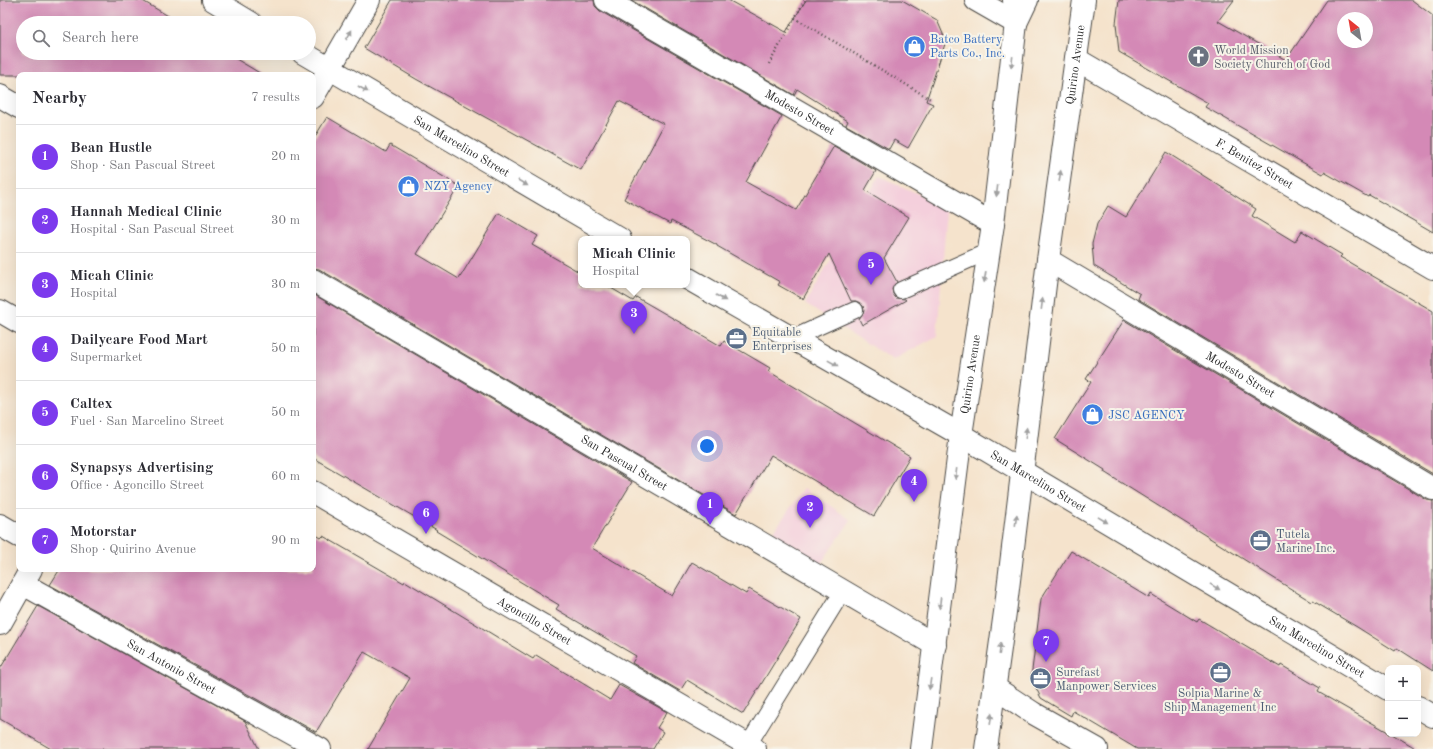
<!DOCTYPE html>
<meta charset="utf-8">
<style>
:root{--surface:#fff;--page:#f7f7f7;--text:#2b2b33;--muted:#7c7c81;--line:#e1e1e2;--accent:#7c3aed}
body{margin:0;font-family:"Old Standard TT",serif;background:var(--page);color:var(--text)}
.controls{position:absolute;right:12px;bottom:12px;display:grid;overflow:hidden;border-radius:8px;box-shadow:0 4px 16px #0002}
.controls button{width:36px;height:36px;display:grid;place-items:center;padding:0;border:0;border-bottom:1px solid var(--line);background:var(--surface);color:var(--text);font:20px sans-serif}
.compass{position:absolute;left:1337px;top:12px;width:36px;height:36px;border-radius:50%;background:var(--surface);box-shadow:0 4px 16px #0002;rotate:329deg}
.you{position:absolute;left:707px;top:446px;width:14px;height:14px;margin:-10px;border:3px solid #fff;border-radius:50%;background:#1a73e8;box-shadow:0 0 0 6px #1a73e833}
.badge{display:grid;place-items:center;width:26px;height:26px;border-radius:50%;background:var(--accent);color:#fff;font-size:13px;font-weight:700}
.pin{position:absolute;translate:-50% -33px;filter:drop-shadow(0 1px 2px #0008)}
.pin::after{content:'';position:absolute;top:21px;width:14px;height:12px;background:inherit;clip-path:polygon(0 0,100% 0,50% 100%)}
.popup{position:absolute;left:578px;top:236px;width:112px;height:52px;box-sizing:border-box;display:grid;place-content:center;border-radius:8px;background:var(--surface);filter:drop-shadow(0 1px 3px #0005);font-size:13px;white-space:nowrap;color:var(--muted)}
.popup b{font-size:15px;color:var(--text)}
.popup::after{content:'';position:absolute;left:50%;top:100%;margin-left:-8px;border:8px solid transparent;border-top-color:var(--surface)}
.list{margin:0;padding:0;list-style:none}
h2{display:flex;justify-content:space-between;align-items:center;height:52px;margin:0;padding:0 16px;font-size:17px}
h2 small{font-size:13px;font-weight:400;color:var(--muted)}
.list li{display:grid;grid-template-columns:26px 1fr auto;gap:12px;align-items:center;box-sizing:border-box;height:64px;padding:0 16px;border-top:1px solid var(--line)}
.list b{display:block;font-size:15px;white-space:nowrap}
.list p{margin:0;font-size:13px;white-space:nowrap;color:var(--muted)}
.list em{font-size:13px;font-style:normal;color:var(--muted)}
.icon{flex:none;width:22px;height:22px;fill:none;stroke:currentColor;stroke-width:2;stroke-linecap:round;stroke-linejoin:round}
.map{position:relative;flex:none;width:1433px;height:749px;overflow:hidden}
.search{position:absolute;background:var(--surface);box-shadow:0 4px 16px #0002;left:16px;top:16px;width:300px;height:44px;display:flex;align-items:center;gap:10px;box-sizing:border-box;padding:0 14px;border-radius:22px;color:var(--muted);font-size:15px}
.panel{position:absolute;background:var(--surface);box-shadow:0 4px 16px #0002;left:16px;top:72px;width:300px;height:500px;border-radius:8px}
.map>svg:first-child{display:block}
.built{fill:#f4cfdc}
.building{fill:#d489b6;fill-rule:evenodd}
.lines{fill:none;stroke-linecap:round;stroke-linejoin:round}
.lane-casing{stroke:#494743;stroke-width:18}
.street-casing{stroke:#494743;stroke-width:24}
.secondary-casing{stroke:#494743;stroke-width:24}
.primary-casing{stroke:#494743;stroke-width:24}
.highway-casing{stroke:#494743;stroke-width:24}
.path{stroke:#494743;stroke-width:2.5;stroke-dasharray:1 3;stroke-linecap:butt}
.lane{stroke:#fff;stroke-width:16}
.street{stroke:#fff;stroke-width:22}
.secondary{stroke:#fff;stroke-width:22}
.primary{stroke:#fff;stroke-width:22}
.highway{stroke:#fff;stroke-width:22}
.oneway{fill:#a0a0a0}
.labels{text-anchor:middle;stroke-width:4;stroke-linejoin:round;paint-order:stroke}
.shop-label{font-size:12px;fill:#366cbe;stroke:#f7f3e8;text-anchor:start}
.worship-label{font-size:12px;fill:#5b616d;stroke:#f7f3e8;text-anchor:start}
.street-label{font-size:12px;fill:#2b2b2b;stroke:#f7f3e8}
.service-label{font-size:12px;fill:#4e5e75;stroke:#f7f3e8;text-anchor:start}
</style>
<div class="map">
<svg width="1433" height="749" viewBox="0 0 1433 749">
<rect width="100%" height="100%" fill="#f7f3e8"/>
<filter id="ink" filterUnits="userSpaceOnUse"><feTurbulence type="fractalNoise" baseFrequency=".025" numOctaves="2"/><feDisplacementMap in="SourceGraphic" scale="8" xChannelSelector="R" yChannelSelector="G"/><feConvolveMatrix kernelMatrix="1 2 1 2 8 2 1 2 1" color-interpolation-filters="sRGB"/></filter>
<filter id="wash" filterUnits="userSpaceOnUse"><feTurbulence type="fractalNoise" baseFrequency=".012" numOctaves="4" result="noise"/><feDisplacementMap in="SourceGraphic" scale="16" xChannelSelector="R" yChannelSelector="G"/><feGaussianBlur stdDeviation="0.9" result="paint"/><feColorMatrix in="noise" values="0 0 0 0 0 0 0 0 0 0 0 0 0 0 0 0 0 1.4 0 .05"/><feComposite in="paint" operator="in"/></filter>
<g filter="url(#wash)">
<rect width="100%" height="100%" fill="#f5e3cc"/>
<g class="built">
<path d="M879,176l68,31 -10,129 -44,24 -88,-56z"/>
<path d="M804,488l47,32 -34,49 -47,-32z"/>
</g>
<g id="blocks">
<g class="building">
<path d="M0,0h141l29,17 -1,2 7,4h-153v30h203l37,22h-263z"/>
<path d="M392,0h202l1,6 5,5 182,105 -36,66 50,28 38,-64 42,25 -11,19 44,27 -25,41 13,24 -5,7 1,5 3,4 9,1 1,1 -44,25 -3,-6 5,-8 -1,-5 -7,-5h-5l-22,-47 -26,45 -25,-14 2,-3 -63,-36v-1l-46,-24 -1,3 -46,-25 40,-75 -45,-23 -38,69 -165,-91 -52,-31z"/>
<path d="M631,0h97l58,32 20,-32h96l35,20 9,21 -20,60 7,3 -25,44 -14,-8 -5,9 -43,-24 2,-4 -51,-32 -3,6z"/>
<path d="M1119,0h115l-16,21 68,39 41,-60h85l21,16v216l-64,-37 -1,2 -44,-25 -1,2 -118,-67 3,-4 -89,-51 -3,-28zM1343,18h24v24h-24z"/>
<path d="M327,117l59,35 4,-7 69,41 -42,68 42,25 40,-66 39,23 -6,9 49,28v12h25l27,16 3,-4 85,49 3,-5 46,27 -2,3 142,85 -36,60 -103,-61 -35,59 -417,-245 -6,-1v-128z"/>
<path d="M1166,152l90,57 -4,7 43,26 7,-11 40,24 -2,2 93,54v163l-295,-175 2,-5 -46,-28 -2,-22 5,-20 11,-18 18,11z"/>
<path d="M313,294l319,188 -40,66 80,48 20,-34 54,32 3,-5 52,30 -58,95 -56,-34 -7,11 -48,-28 4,-7 -80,-47 3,-4 -123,-74 1,-1 -124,-72z"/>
<path d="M1124,320l303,180 6,1v170l-36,-23 -2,3 -38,-24 -44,-26 -1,1 -208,-130 1,-2 -50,-31 36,-57 -5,-3z"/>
<path d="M313,533l8,5 2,-2 81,47 1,-2 128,78 3,-4 74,45 9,-15 48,27 -10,16 6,4 -10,17h-285l42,-71 -46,-26 -48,80 -266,-147 10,-16h253z"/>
<path d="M1071,551l78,47 2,-4 46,28 2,-3 81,48 1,-2 39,23 -2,4 70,40v2h4l25,15h-280l-64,-38 -2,5 -30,-18 -10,-20 10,-79z"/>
<path d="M38,606l207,115 14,28h-208l-51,-30v-50z"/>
</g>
</g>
</g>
<g filter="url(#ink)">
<use href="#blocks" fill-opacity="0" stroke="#494743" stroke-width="1"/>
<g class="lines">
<defs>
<g id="lane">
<path d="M901,290l88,-39"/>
<path d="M791,339l64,-29"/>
<path d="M748,745l88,-143"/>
</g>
<g id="street">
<path id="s1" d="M606,0l387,224"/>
<path d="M976,0l40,23"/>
<path id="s2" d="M1076,59l357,209"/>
<path d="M330,68l39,-68"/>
<path d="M0,96l19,11"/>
<path id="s3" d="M1048,260l385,229"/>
<path id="s4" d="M313,280l622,365"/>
<path d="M0,311l19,11"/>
<path id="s5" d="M313,492l442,257"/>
<path d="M0,525l19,11"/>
<path id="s6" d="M23,584l297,165"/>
<path d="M995,688l38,25 64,36"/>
</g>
<g id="secondary">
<path d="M213,0l38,23"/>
<path id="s7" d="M303,53l317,186"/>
<path d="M313,97l17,-29"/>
<path id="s8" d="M687,278l274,157 427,254"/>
<path d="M0,624l31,-55"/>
<path d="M1418,707l15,9"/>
</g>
<g id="primary">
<path id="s9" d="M921,749l40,-314 32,-211 23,-201 -2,-23"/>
<path id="s10" d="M986,749l20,-144 42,-345 36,-260"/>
</g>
<path id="highway" d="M1016,23l11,-23"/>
</defs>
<use href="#lane" class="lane-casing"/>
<use href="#street" class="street-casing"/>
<use href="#secondary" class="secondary-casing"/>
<use href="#primary" class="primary-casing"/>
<use href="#highway" class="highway-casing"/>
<g class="path">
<path d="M795,18l137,82"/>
<path d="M769,64l36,-64"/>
</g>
<use href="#lane" class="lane"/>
<use href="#street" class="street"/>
<use href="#secondary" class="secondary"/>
<use href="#primary" class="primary"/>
<use href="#highway" class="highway"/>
</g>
<defs><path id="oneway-solid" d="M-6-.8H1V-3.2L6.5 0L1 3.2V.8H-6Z"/></defs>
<g class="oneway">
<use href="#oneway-solid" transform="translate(349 35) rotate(-60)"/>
<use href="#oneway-solid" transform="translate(1012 62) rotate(97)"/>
<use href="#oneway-solid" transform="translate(363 89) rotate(30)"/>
<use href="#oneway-solid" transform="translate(1060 176) rotate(-82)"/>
<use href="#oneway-solid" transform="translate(523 183) rotate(30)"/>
<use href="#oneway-solid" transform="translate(997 191) rotate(97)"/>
<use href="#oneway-solid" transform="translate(985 277) rotate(99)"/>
<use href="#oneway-solid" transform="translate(721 298) rotate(30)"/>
<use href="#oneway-solid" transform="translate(1042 304) rotate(-83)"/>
<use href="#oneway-solid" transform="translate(833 363) rotate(29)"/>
<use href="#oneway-solid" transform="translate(1026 433) rotate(-83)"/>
<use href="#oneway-solid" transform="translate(956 474) rotate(97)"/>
<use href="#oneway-solid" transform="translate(1016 520) rotate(-83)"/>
<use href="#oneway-solid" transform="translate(1103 520) rotate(31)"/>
<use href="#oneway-solid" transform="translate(1215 587) rotate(31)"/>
<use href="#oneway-solid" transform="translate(940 603) rotate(97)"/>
<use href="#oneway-solid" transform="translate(1000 649) rotate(-83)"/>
<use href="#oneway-solid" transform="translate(930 684) rotate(98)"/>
<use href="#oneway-solid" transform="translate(991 719) rotate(-82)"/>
</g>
</g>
<defs>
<symbol id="shop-disc" viewBox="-11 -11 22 22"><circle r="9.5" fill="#3f7fe0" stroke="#f7f3e8"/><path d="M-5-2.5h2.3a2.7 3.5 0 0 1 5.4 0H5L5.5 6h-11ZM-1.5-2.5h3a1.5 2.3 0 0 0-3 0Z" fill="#fff"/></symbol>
<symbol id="church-disc" viewBox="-11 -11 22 22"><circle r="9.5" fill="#6b7280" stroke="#f7f3e8"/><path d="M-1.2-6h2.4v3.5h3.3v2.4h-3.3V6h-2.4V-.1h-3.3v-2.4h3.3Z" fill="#fff"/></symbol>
<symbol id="office-disc" viewBox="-11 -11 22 22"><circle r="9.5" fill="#5c6f8a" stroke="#f7f3e8"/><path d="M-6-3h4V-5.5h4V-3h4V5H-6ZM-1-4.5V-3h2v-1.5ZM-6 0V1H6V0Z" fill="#fff"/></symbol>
</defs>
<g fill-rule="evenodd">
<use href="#shop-disc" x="902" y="34" width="25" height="25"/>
<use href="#church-disc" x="1186" y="44" width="25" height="25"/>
<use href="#shop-disc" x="396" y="174" width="25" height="25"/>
<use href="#office-disc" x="724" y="326" width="25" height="25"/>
<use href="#shop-disc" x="1080" y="402" width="25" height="25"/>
<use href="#office-disc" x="1248" y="528" width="25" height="25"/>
<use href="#office-disc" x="1208" y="660" width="25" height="25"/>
<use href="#office-disc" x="1028" y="666" width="25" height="25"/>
</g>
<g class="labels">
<g class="shop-label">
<text x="930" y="43">Batco Battery<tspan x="930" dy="14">Parts Co., Inc.</tspan></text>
<text x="424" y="190">NZY Agency</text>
<text x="1108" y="419">JSC AGENCY</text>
</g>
<g class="worship-label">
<text x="1214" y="54">World Mission<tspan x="1214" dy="14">Society Church of God</tspan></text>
</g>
<g class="street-label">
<text dy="4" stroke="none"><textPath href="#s10" startOffset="690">Quirino Avenue</textPath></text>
<text dy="4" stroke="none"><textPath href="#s1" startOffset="224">Modesto Street</textPath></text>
<text dy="4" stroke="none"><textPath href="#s7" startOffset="184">San Marcelino Street</textPath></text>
<text dy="4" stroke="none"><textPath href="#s2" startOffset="207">F. Benitez Street</textPath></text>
<text dy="4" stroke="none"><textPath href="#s9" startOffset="378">Quirino Avenue</textPath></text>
<text dy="4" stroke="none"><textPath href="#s3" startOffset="224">Modesto Street</textPath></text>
<text dy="4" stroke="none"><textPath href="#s4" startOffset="361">San Pascual Street</textPath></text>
<text dy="4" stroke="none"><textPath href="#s8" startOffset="406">San Marcelino Street</textPath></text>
<text dy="4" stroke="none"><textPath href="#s5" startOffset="256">Agoncillo Street</textPath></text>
<text dy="4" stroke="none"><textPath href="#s8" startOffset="730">San Marcelino Street</textPath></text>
<text dy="4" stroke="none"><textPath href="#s6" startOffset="170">San Antonio Street</textPath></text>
</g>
<g class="service-label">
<text x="752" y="336">Equitable<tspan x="752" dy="14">Enterprises</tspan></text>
<text x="1276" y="538">Tutela<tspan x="1276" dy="14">Marine Inc.</tspan></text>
<text x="1056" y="676">Surefast<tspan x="1056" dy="14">Manpower Services</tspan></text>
<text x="1220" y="697" text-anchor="middle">Solpia Marine &amp;<tspan x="1220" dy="14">Ship Management Inc</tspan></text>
</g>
</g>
</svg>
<div class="controls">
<button>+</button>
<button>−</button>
</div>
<svg class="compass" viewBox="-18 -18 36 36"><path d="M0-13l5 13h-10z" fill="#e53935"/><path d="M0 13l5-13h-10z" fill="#7c7c81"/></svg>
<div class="you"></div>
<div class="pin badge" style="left:710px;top:525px">1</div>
<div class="pin badge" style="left:810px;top:528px">2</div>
<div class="pin badge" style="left:634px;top:334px">3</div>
<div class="popup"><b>Micah Clinic</b>Hospital</div>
<div class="pin badge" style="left:914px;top:502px">4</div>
<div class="pin badge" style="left:871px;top:285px">5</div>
<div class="pin badge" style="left:426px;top:534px">6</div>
<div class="pin badge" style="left:1046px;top:662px">7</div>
<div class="search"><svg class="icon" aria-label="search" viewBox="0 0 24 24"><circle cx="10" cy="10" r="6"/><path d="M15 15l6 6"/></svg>Search here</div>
<section class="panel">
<h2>Nearby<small>7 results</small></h2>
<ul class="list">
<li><span class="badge">1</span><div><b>Bean Hustle</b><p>Shop · San Pascual Street</p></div><em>20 m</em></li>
<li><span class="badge">2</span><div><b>Hannah Medical Clinic</b><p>Hospital · San Pascual Street</p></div><em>30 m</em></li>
<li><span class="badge">3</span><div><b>Micah Clinic</b><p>Hospital</p></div><em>30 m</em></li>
<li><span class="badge">4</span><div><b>Dailycare Food Mart</b><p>Supermarket</p></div><em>50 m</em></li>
<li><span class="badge">5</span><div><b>Caltex</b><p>Fuel · San Marcelino Street</p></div><em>50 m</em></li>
<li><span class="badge">6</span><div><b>Synapsys Advertising</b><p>Office · Agoncillo Street</p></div><em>60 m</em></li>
<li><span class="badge">7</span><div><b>Motorstar</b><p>Shop · Quirino Avenue</p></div><em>90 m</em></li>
</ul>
</section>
</div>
